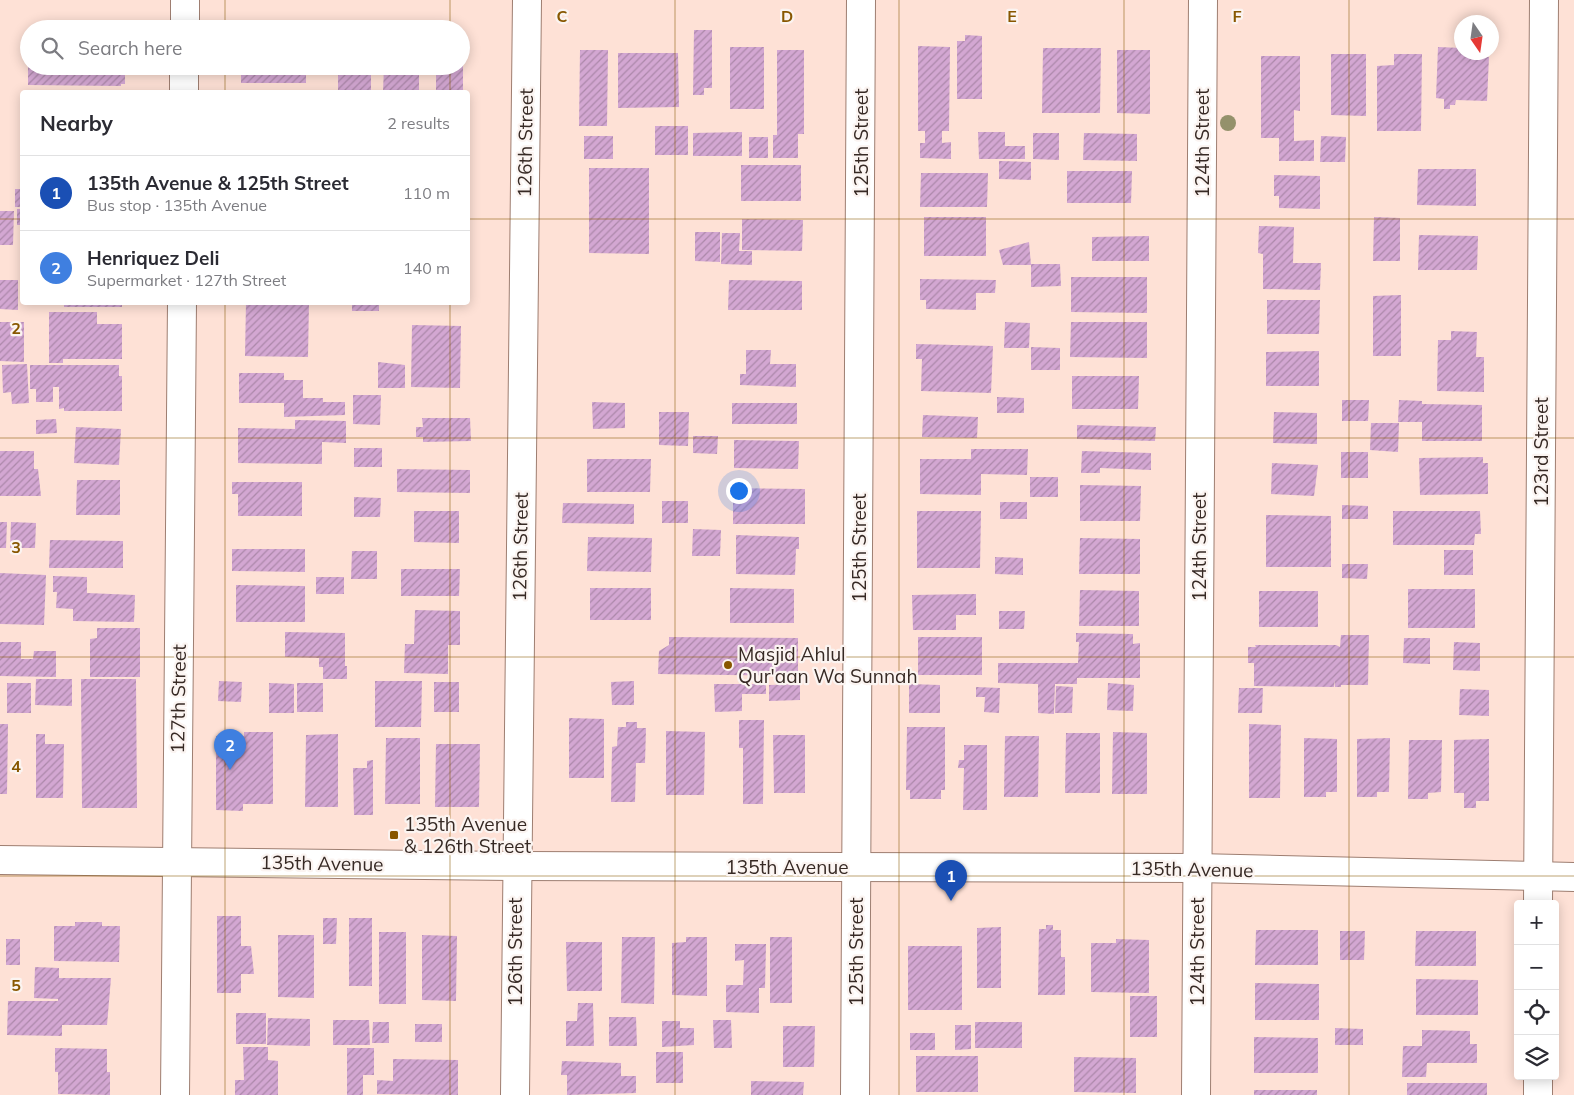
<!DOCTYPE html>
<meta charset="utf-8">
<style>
:root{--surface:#fff;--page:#f7f7f7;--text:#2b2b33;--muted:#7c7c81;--line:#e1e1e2;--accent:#885700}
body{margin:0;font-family:Mulish,sans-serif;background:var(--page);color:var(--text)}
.controls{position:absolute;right:15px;bottom:15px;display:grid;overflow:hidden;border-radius:5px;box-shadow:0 2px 12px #0003}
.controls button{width:45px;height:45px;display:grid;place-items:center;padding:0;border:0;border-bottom:1px solid var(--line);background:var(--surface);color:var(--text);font:25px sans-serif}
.compass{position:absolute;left:1454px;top:15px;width:45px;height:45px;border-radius:50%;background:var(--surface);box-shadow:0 2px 12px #0003;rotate:167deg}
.you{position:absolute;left:738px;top:490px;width:18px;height:18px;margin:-12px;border:4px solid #fff;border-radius:50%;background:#1a73e8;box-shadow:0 0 0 8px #1a73e833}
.badge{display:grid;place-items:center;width:32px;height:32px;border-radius:50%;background:var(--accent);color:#fff;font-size:16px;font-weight:700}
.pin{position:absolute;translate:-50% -41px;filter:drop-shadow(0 1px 2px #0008)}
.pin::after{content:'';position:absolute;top:26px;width:18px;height:15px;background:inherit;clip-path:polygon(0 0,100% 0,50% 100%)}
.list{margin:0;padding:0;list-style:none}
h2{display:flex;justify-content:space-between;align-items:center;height:65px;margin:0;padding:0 20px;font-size:21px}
h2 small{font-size:16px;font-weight:400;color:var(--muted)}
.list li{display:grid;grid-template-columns:32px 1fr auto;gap:15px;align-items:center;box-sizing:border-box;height:75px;padding:0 20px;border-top:1px solid var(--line)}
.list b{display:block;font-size:19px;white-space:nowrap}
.list p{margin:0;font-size:16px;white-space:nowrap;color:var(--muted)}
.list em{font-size:16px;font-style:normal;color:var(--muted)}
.icon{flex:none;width:28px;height:28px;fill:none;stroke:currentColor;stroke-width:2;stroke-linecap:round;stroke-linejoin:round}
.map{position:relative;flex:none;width:1574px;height:1095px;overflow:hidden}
.search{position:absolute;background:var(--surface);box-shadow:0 2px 12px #0003;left:20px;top:20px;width:450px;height:55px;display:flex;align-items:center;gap:12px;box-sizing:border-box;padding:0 18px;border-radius:28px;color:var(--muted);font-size:19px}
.panel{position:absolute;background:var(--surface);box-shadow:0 2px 12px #0003;left:20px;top:90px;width:450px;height:215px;border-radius:5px}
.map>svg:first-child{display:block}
.building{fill:url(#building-hatch)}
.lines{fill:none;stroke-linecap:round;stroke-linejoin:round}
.street-casing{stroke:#9e7e71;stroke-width:30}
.street{stroke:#fff;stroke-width:28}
.tree{fill:#94916b}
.grid{fill:none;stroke:#885700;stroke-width:1;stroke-opacity:0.55}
.poi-dot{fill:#885700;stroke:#fbf4f1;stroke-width:2}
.labels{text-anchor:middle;stroke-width:4.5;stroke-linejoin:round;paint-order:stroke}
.street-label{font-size:19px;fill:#362924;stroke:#fbf4f1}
.poi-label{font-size:19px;fill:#362924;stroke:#fbf4f1;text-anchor:start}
.grid-label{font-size:16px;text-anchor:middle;font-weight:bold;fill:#885700;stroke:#fbf4f1;stroke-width:4.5;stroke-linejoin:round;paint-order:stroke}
</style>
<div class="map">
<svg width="1574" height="1095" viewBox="0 0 1574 1095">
<defs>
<pattern id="building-hatch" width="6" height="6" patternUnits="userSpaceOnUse" patternTransform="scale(1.25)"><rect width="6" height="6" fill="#d3a7d2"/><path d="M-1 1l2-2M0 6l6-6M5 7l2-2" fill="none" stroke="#ac88aa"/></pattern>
</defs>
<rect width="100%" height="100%" fill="#fee1d6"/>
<g class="building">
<path d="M694,30h18v58h-8v7h-11z"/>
<path d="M965,35l17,1v63h-25v-58h8z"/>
<path d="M461,46h2v46h-27v-26h25z"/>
<path d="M918,46l32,1 -1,84h-7v12l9,-1v17l-31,-1v-15h5v-12h-7z"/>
<rect x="730" y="47" width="34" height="62"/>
<path d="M1438,47l24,1v4h5v4l22,1 -2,44 -31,-1 -1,5h-5v4h-6v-10l-8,-1z"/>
<path d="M1043,48h58l-1,65h-58z"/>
<path d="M580,50h28l-1,76h-28z"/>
<path d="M777,50h27v84h-6v24h-25v-23h4z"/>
<path d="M1117,50h33v64l-33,-1z"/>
<path d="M618,53h60l1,54 -61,1z"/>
<path d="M1331,54h35v62l-35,-1z"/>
<path d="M1394,54h28l-1,77h-44v-65l17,-1z"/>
<path d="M1261,56h39v55l-6,-1v31l20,-1v21h-35v-23h-18z"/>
<path d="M28,66h97v18h-4v2l-93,-1z"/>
<path d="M231,66h75v17h-65v-11l-10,1z"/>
<rect x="338" y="66" width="33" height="26"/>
<path d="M384,66h35v26h-36z"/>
<rect x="655" y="126" width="33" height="29"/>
<path d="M742,132v24h-49v-23z"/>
<path d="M978,132h27v14h20v13h-46z"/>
<path d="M1033,133h26v27l-26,-1z"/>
<path d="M1084,133l53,1v27l-54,-1z"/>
<rect x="584" y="136" width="29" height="23"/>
<path d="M1321,136l25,1 -1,25h-25z"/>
<rect x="749" y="137" width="19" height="21"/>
<path d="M999,161l32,1v18l-32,-1z"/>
<rect x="741" y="165" width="60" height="36"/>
<path d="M589,168h60v86l-60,-1z"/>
<path d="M1418,169h58v37l-59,-1z"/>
<path d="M1067,171h65l-1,32h-64z"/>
<path d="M921,173h67l-1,34h-67z"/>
<path d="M1274,175l46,1v33l-41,-1v-12h-5z"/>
<rect x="15" y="189" width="7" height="18"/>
<rect x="17" y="209" width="5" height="16"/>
<path d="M0,211h14l-1,34h-13z"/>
<rect x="924" y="217" width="62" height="39"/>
<path d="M1374,217l26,1v43h-27z"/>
<path d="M742,219l61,1 -1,31 -60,-1z"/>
<path d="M1259,226l35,1 -1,36h28l-1,27 -57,-1v-35l-5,-1z"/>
<path d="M695,232h25v30l-25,-1z"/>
<path d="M722,233h18l-1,18h13v14l-31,-1z"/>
<path d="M1419,235l59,1 -1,34h-59z"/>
<path d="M1149,236v25h-57v-24z"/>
<path d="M1029,242l2,23h-28l-4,-15z"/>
<path d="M1031,264h29l1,22 -30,1z"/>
<path d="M1071,277h76v36l-76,-1z"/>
<path d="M920,279l76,1 -1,13h-19v17l-50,-1v-9h-6z"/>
<path d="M0,280h18v30l-18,-1z"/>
<path d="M729,280l73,1v29h-74z"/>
<path d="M1401,295v61h-28v-60z"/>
<path d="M1267,300h53l-1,34h-52z"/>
<rect x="64" y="302" width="58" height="5"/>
<path d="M246,302h63l-1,55 -63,-1z"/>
<rect x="352" y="302" width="27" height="9"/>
<path d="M49,312h48v12h25v35h-59v4h-14z"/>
<path d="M0,322h24v40l-24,-1z"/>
<path d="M1005,322l25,1 -1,25h-25z"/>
<path d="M1071,322h76v36l-77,-1z"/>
<path d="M412,325l49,1 -1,62 -49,-1z"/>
<path d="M1451,331l26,1 -1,25h8v35l-47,-1 1,-51h13z"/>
<path d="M916,344l77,2 -2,47 -70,-2 1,-32h-6z"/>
<path d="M1031,347l29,1v22h-29z"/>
<path d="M746,350h25l-1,14h26v23l-56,-2v-11h6z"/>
<path d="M1319,351v35h-53v-34z"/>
<path d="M378,362l27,3v23h-27z"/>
<path d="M27,364l2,39 -17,1 -1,-12 -8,1 -1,-28z"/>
<path d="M30,365h89v11h3v35h-58v-3l-5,1v-22h-6v15h-17v-13h-6z"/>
<path d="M239,373h45v7h19v18h20v4h22v13l-61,2v-14h-45z"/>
<path d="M1072,376h67l-1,33h-66z"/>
<path d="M353,395h28l-1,30 -27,-1z"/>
<path d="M997,397l27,1v15h-27z"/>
<path d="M1342,400h27l-1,21h-26z"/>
<path d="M1399,400l23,1v3l60,1v36h-60v-19h-24z"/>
<path d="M592,402l33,1v25l-32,1z"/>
<rect x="732" y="403" width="65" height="21"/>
<path d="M659,412h30l-1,34 -29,-1z"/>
<path d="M1274,412l43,1v31l-44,-1z"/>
<path d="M923,415l55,2 -1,21 -55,-1z"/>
<path d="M422,418h48l1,23 -48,1v-5h-7v-10h7z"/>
<path d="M56,419l1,14 -21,1v-14z"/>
<path d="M295,420l51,1v22l-24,-1v22l-84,-1v-35l57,1z"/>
<path d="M1371,423h28l-1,29 -28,-2z"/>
<path d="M1077,425l79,2 -1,14 -78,-2z"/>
<path d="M76,427l45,2 -2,36 -45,-2z"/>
<path d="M693,436h25l-1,18 -24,-1z"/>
<path d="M734,440l65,1 -1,28 -64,-1z"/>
<rect x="354" y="448" width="28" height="19"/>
<path d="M971,449h57l-1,26 -46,-1v21l-61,-1v-35h51z"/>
<path d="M0,451h34v18h4l3,27h-41z"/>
<path d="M1082,451l69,2v17l-51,-2v5h-19z"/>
<rect x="1341" y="452" width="27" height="26"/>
<path d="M1483,457v6h5v31l-68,1 -1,-37z"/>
<path d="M587,459h64l-1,33h-63z"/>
<path d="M1272,463l46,2 -4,31 -43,-2z"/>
<path d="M397,469l73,1v23l-73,-1z"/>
<rect x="1030" y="477" width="28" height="20"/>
<path d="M77,480h43v35h-44z"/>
<path d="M232,482h70v34h-64v-22h-6z"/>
<path d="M1080,485l61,1 -1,35h-60z"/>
<path d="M733,488l72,1v35h-72z"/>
<path d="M354,497l27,1 -1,19h-26z"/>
<rect x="662" y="501" width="26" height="22"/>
<rect x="1000" y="502" width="27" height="17"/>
<path d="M563,503l71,1v20l-72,-1z"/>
<path d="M1342,505l26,1v13h-26z"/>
<path d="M414,511h45v32l-45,-1z"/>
<path d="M917,511h64l-1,57h-63z"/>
<path d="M1393,511h87l1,23h-6l-1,11h-81z"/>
<path d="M1266,515l65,1v51h-65z"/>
<path d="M0,522h7l-1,26h-6z"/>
<path d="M11,522l25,1 -1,25h-25z"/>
<path d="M693,529l28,1 -1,26h-28z"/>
<path d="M736,535l63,2v12h-3l-1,26 -59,-1z"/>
<path d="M588,537l64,1 -1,34 -64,-1z"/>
<path d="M1080,538l60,1v35h-61z"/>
<path d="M50,540l73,1v27h-74z"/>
<path d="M232,549h73v23l-73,-1z"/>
<rect x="1444" y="550" width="29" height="25"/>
<path d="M352,551h25v28h-26z"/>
<path d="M995,557l28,1v17l-28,-1z"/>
<path d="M1342,564h26l-1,15 -25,-1z"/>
<path d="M401,569h59l-1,27h-58z"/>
<path d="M0,573l46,2 -2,50 -44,-1z"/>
<path d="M53,576l34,1v16l48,2 -1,27 -61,-1v-12l-17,-1 1,-16h-4z"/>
<rect x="316" y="577" width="28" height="17"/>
<path d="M236,585l69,1v36h-69z"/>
<rect x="590" y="588" width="61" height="32"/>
<path d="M730,588l64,1v34h-64z"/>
<rect x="1408" y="589" width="67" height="39"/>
<path d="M1080,590l59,1v35h-60z"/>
<rect x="1259" y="591" width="59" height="36"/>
<path d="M976,594v21h-20v15h-43l-1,-35z"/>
<path d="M415,610l45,1v34h-12v29l-44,-1 1,-29h9z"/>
<path d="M999,611h26l-1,18h-25z"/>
<path d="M97,628h43v49h-50v-38l7,-1z"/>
<path d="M285,632l60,1v33h2v13h-24v-12h-4v-9l-34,-1z"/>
<path d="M1076,633l57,1v10l7,-1v35h-63v6h-22l-1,30 -16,-1v-29l-40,-1v-20h80l1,-21h-3z"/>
<path d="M1341,635h28l-1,50h-27v2h-6l-1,-7v7l-80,-1v-23h-6v-16h8l-1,-2h81l4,2z"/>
<path d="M669,637l129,1v38l-140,-2 1,-23 10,-6z"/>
<rect x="918" y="637" width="64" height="38"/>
<path d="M1404,638h26v26l-27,-1z"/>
<path d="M0,642h21v17h12l1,-8h22v26l-56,-1z"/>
<path d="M1454,642l26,1v28l-27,-1z"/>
<path d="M36,679h36v27l-37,-1z"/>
<path d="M81,679h55l1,129h-55z"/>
<path d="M219,681l23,1 -1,20 -23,-1z"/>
<path d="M375,681h47l-1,46h-46z"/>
<path d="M634,681v24h-22l-1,-23z"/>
<rect x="434" y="682" width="25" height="30"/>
<rect x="7" y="683" width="24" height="30"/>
<path d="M269,683l25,1v29h-25z"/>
<rect x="297" y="683" width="26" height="29"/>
<path d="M1108,683l26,2 -1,26 -26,-1z"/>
<path d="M714,684h52v10h-24v17l-27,1z"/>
<path d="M800,684v16l-31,1v-16z"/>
<path d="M909,684l31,1v28h-31z"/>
<path d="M1056,686l17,1 -1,26h-17z"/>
<path d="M976,687l24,1 -1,25 -15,-1 1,-15h-9z"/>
<path d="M1239,688h24l-1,25h-24z"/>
<path d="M1460,689l29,1v26l-30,-1z"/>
<path d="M569,718l35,1v59h-35z"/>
<path d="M739,720h25l-1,84h-20v-56h-4z"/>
<path d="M626,722h11v6h9l-1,35h-9l-1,39h-24l1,-55 5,-1 1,-19h8z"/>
<path d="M0,724h8l-1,70h-7z"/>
<path d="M1249,724l32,1 -1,73h-31z"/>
<path d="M907,727h38v63h-4v9h-31v-9h-4z"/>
<path d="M666,731l39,1 -1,63h-38z"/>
<path d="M244,732h29v72h-30v7l-27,-1v-74h28z"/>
<path d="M1113,732l34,1v61h-35z"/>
<path d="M1066,733h34v60h-35z"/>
<path d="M36,734h9v10h19l-1,54h-27z"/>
<path d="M338,734v73h-33l1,-72z"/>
<path d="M773,735h32v58h-31z"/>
<path d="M1005,736h34l-1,61h-34z"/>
<path d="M386,738h34v66h-35z"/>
<path d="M1304,738l33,1v53h-11v5h-22z"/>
<path d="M1390,738l-1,54h-12v5h-20v-58z"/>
<path d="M1489,739v62h-13v7h-12v-15h-10v-53z"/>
<path d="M1409,740h33l-1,52 -13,1v6h-20z"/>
<path d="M436,744h44l-1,63h-44z"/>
<path d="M964,745h23v65h-24l1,-42h-6l1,-8h5z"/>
<path d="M373,760v55h-19l-1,-47h14v-7z"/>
<path d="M217,916h24v30h10l3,28h-13v19h-24z"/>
<path d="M323,918h14l-1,26h-13z"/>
<rect x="349" y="918" width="23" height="68"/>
<path d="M75,922h27v4h18l-1,36 -65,-1v-35h21z"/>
<path d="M1046,925h7v5h8v27h4v38h-27l1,-66h7z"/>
<path d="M1001,927v61h-24v-60z"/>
<path d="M1256,930h62v35h-63z"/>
<path d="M1340,931h25l-1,29h-24z"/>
<path d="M1416,931h60v35h-61z"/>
<rect x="379" y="932" width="27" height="72"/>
<path d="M278,935h36v63l-36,-1z"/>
<path d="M422,935l35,1 -1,65 -34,-1z"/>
<path d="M622,937h33l-1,67 -33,-1z"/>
<path d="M686,937h21v59l-35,-1v-52l14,-1z"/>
<rect x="770" y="937" width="22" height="66"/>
<rect x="6" y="939" width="14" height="26"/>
<path d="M1116,939l33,1v53l-58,-1v-49h25z"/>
<path d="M566,942h36v49h-35z"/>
<path d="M735,944h31l-1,44h-6v25l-33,-1v-27h17l1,-25 -9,1z"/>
<rect x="908" y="946" width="54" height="64"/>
<path d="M35,967l24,1v10h52l-4,47h-45v11l-55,-1 1,-34h50v-2l-24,-1z"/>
<path d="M1416,979l62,1v35h-62z"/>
<path d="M1255,983l64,1v36h-64z"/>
<rect x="1130" y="996" width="27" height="41"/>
<path d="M578,1003h15l1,43h-28v-25h11z"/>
<rect x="236" y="1013" width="30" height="31"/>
<path d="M609,1017h27l1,29h-28z"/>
<path d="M268,1018l42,1v27l-43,-1z"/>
<path d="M333,1020h36l1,25h-37z"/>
<path d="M713,1020h18l1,28h-18z"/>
<path d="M662,1021h18v7h14v17l-32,2z"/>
<path d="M373,1022h16v21h-17z"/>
<rect x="975" y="1022" width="47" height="26"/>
<rect x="415" y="1024" width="27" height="18"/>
<path d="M955,1025h16v24l-16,1z"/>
<path d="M783,1026h32l-1,41h-31z"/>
<path d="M1335,1028l28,1v16h-28z"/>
<path d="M1422,1030l48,1v13h7v19h-50l-1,14h-24l1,-31h19z"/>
<rect x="910" y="1033" width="25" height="17"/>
<path d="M1254,1037l64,1v35h-64z"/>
<path d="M243,1047h25v13l10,1v34h-43v-15h9z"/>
<path d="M55,1048l52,1v23h3v23l-52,-1v-22h-3z"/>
<path d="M347,1048h27v27h-11v20h-16z"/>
<rect x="656" y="1052" width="27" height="31"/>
<rect x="916" y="1056" width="62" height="36"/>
<path d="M1074,1057l62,1v35l-62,-1z"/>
<path d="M393,1059l65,1v35l-81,-1v-14l16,1z"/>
<path d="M562,1061l59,2v13h15v17l-69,2v-20h-6z"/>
<path d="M751,1081l53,1 -1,13h-52z"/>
<rect x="1407" y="1083" width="80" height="12"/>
<rect x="1254" y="1090" width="63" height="5"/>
</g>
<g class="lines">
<defs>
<g id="street">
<path d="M185,29v-29"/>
<path d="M184,92v-26"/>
<path d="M0,860l516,6 681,2 377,9"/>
<path d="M1538,904l6,-904"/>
<path d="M175,1095l7,-793"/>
<path d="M515,1095l12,-1095"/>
<path d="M855,1095l6,-1095"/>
<path d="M1196,1095l7,-1095"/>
<path d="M1538,1095v-19"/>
</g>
</defs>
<use href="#street" class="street-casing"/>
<use href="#street" class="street"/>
</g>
<circle class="tree" cx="1228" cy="123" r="8"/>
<path class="grid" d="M225,0v29M450,0v29M675,0v1095M899,0v1095M1124,0v1095M1349,0v1095M225,66v26M450,66v26M0,219h22M468,219h1106M225,302v793M450,302v793M0,438h1574M0,657h1574M0,876h1574"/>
<g class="poi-dot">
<circle cx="728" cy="665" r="5"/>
<rect x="389" y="830" width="10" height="10" rx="2.5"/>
</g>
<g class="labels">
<g class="street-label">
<text transform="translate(525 143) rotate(-89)" y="7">126th Street</text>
<text transform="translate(861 143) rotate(-90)" y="7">125th Street</text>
<text transform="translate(1202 143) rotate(-90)" y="7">124th Street</text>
<text transform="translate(1541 452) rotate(-90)" y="7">123rd Street</text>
<text transform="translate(520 547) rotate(-89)" y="7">126th Street</text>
<text transform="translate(1199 547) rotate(-90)" y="7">124th Street</text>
<text transform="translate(859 548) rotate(-90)" y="7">125th Street</text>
<text transform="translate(178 699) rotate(-89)" y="7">127th Street</text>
<text transform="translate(322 863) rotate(1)" y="7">135th Avenue</text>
<text x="787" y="874">135th Avenue</text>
<text transform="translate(1192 869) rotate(1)" y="7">135th Avenue</text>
<text transform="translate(515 952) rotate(-90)" y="7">126th Street</text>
<text transform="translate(856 952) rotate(-90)" y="7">125th Street</text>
<text transform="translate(1197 952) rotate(-90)" y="7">124th Street</text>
</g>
<g class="poi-label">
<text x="738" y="661">Masjid Ahlul<tspan x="738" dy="22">Qur'aan Wa Sunnah</tspan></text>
<text x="404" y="831">135th Avenue<tspan x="404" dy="22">&amp; 126th Street</tspan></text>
</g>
</g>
<g class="grid-label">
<text x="562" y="22">C</text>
<text x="787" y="22">D</text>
<text x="1012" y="22">E</text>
<text x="1237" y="22">F</text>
<text x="16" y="334">2</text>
<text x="16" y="553">3</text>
<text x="16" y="772">4</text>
<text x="16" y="991">5</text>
</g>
</svg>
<div class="controls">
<button>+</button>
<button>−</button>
<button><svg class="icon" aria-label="locate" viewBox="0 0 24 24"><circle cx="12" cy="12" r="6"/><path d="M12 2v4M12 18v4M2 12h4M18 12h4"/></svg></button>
<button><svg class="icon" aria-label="layers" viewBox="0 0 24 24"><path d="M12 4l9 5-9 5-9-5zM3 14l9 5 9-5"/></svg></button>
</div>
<svg class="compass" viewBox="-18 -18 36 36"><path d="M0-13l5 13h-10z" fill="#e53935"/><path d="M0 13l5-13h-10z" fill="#7c7c81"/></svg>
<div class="you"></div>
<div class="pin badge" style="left:951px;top:901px;background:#1a4fb4">1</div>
<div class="pin badge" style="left:230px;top:770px;background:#3f7fe0">2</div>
<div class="search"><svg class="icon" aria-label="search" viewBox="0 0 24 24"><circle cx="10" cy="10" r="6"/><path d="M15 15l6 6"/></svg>Search here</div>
<section class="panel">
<h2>Nearby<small>2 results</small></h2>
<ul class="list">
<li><span class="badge" style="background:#1a4fb4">1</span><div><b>135th Avenue &amp; 125th Street</b><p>Bus stop · 135th Avenue</p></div><em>110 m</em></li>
<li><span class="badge" style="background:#3f7fe0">2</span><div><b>Henriquez Deli</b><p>Supermarket · 127th Street</p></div><em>140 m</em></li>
</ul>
</section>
</div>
